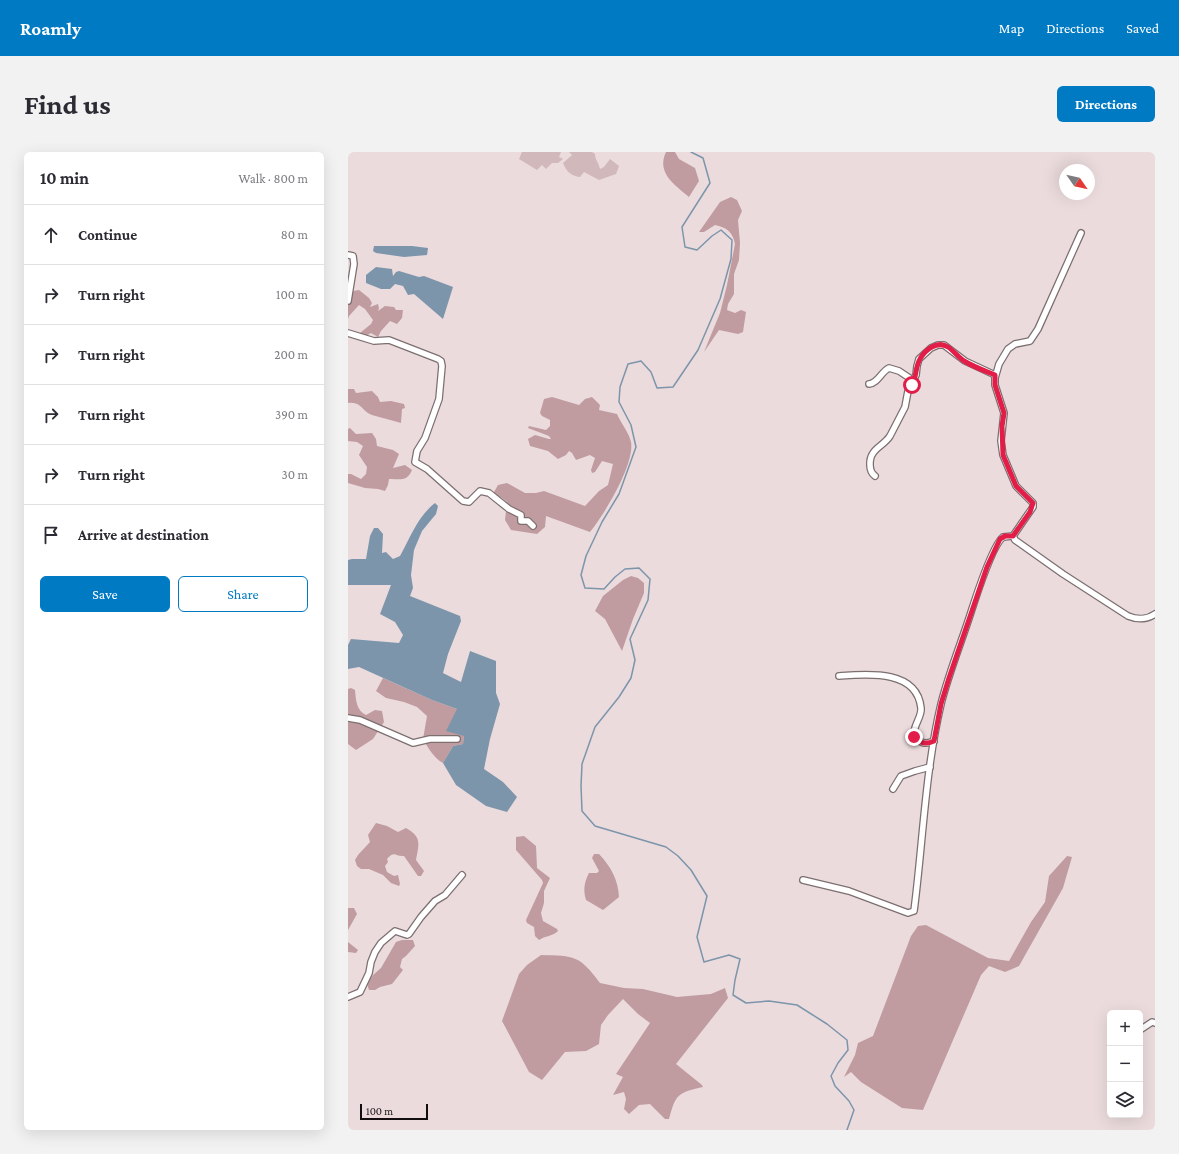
<!DOCTYPE html>
<meta charset="utf-8">
<style>
:root{--surface:#fff;--page:#f2f2f3;--text:#2b2b33;--muted:#7c7c81;--line:#e1e1e2;--accent:#007ac3}
body{margin:0;font-family:"Crimson Pro",serif;background:var(--page);color:var(--text)}
.controls{position:absolute;right:12px;bottom:12px;display:grid;overflow:hidden;border-radius:6px;box-shadow:0 4px 16px #0002}
.controls button{width:36px;height:36px;display:grid;place-items:center;padding:0;border:0;border-bottom:1px solid var(--line);background:var(--surface);color:var(--text);font:20px sans-serif}
.compass{position:absolute;left:711px;top:12px;width:36px;height:36px;border-radius:50%;background:var(--surface);box-shadow:0 4px 16px #0002;rotate:124deg}
.scale{position:absolute;left:12px;bottom:10px;width:68px;box-sizing:border-box;padding-left:4px;border:2px solid #120d0e;border-top:0;font-size:11px;line-height:14px;white-space:nowrap;color:#120d0e;-webkit-text-stroke:3px #ebdbdd;paint-order:stroke}
.stop{position:absolute;width:12px;height:12px;margin:-9px;border:3px solid #e11d48;border-radius:50%;background:#fff}
.stop.end{background:#e11d48;border-color:#fff;box-shadow:0 1px 4px #0008}
.list{margin:0;padding:0;list-style:none}
h2{display:flex;justify-content:space-between;align-items:center;height:52px;margin:0;padding:0 16px;font-size:17px}
h2 small{font-size:13px;font-weight:400;color:var(--muted)}
.list li{display:grid;grid-template-columns:26px 1fr auto;gap:12px;align-items:center;box-sizing:border-box;height:60px;padding:0 16px;border-top:1px solid var(--line)}
.list b{display:block;font-size:15px;white-space:nowrap}
.list em{font-size:13px;font-style:normal;color:var(--muted)}
.actions{display:flex;gap:8px;padding:12px 16px}
.actions a{flex:1;padding:9px 0;border:1px solid var(--accent);border-radius:6px;text-align:center;font-size:14px;color:var(--accent)}
.actions .main{background:var(--accent);color:#fff}
.icon{flex:none;width:22px;height:22px;fill:none;stroke:currentColor;stroke-width:2;stroke-linecap:round;stroke-linejoin:round}
.map{position:relative;flex:none;width:807px;height:978px;overflow:hidden;border-radius:6px}
header{display:flex;align-items:center;gap:24px;box-sizing:border-box;height:56px;padding:0 20px;background:var(--accent);color:#fff}
header strong{font-size:19px}
nav{display:flex;gap:22px;margin-inline-start:auto;font-size:14px}
.intro{display:flex;align-items:center;justify-content:space-between;box-sizing:border-box;height:96px;padding:0 24px}
h1{margin:0;font-size:28px}
.button{padding:10px 18px;border-radius:6px;background:var(--accent);color:#fff;font-size:14px;font-weight:700}
main{display:flex;gap:24px;padding:0 24px}
aside{flex:1;background:var(--surface);border-radius:6px;box-shadow:0 4px 16px #0002}
.map>svg:first-child{display:block}
.green{fill:#d1b8bb}
.forest{fill:#c09ca0}
.water{fill:#7c95ab}
.lines{fill:none;stroke-linecap:round;stroke-linejoin:round}
.stream{stroke:#7c95ab;stroke-width:1.5}
.minor-casing{stroke:#7c6f70;stroke-width:8}
.minor{stroke:#fff;stroke-width:5.5}
.route{stroke:#e11d48;stroke-width:5}
</style>
<header>
<strong>Roamly</strong>
<nav><a>Map</a><a>Directions</a><a>Saved</a></nav>
</header>
<div class="intro"><h1>Find us</h1><a class="button">Directions</a></div>
<main>
<aside>
<h2>10 min<small>Walk · 800 m</small></h2>
<ul class="list">
<li><svg class="icon" aria-label="ahead" viewBox="0 0 24 24"><path d="M12 20V5M6 11l6-6 6 6"/></svg><div><b>Continue</b></div><em>80 m</em></li>
<li><svg class="icon" aria-label="right" viewBox="0 0 24 24"><path d="M7 20v-9h11M14 6l5 5-5 5"/></svg><div><b>Turn right</b></div><em>100 m</em></li>
<li><svg class="icon" aria-label="right" viewBox="0 0 24 24"><path d="M7 20v-9h11M14 6l5 5-5 5"/></svg><div><b>Turn right</b></div><em>200 m</em></li>
<li><svg class="icon" aria-label="right" viewBox="0 0 24 24"><path d="M7 20v-9h11M14 6l5 5-5 5"/></svg><div><b>Turn right</b></div><em>390 m</em></li>
<li><svg class="icon" aria-label="right" viewBox="0 0 24 24"><path d="M7 20v-9h11M14 6l5 5-5 5"/></svg><div><b>Turn right</b></div><em>30 m</em></li>
<li><svg class="icon" aria-label="arrive" viewBox="0 0 24 24"><path d="M6 21V4h12l-3 4 3 4H6"/></svg><div><b>Arrive at destination</b></div></li>
</ul>
<div class="actions"><a class="main">Save</a><a>Share</a></div>
</aside>
<div class="map">
<svg width="807" height="978" viewBox="0 0 807 978">
<rect width="100%" height="100%" fill="#ebdbdd"/>
<g class="green">
<path d="M174,0h41h-2l-2,5 4,2 -5,4h-6l-6,6 -4,-4 -5,5 -18,-11z"/>
<path d="M221,0h23l3,2c0,6 4,9 5,15l4,-2 6,-8 9,7 -3,8 -17,6 -15,-8 -4,5c-9,-1 -14,-6 -17,-14l9,-8z"/>
</g>
<g class="forest">
<path d="M318,0h9l4,7 16,9 4,13 -10,16c-14,-12 -33,-24 -23,-45z"/>
<path d="M383,45l6,3 5,11 -4,9 2,23 -1,17 -5,14v20l-6,10 -1,6 8,3 6,-3 5,2 -3,20 -5,2 -19,-4 -15,22 16,-39 7,-28 8,-41c-2,-12 -9,-17 -20,-19l-11,7h-5l21,-30z"/>
<path d="M11,138l10,8 3,5 -2,4 8,-3 1,4 -1,3 7,-5 9,1 2,3h7l-1,8 -5,6 -7,-3 -9,10 -3,6 -7,-4 -5,3 -6,-3 11,-9 2,-4 -8,-11 -6,-4 -10,11 -1,3v-18l3,-2 2,-8z"/>
<path d="M0,237h6l2,4 16,-2 6,6 2,5 11,-1 13,3 1,4 -3,1 -1,14c-9,-3 -20,-5 -29,-8 -11,-4 -10,-14 -24,-12z"/>
<path d="M204,245l27,8 6,-6 7,-2 8,8 -1,5 18,4c4,9 12,19 14,28 4,22 -27,73 -41,90l-44,-16 -1,11 -8,7 -26,-4 -6,-10 2,-18 -5,-4 -8,-3v-3l4,-7 9,-2 18,10h11l8,-2 41,15 14,-15 9,-6 5,-21 -11,-3 -7,11 -3,1 -1,-3 4,-12 -5,-3 -14,5 -4,-7 -3,-2 -3,4 -8,4 -10,-8 -18,-5 -2,-7 7,-4 14,4h2l-2,-3 -21,-8 1,-2 17,4 4,-4v-6l-8,-4 -2,-3 4,-14z"/>
<path d="M2,276l6,6 16,-1 4,6 1,7 16,4 6,4 -6,14 12,-3 7,5c-5,12 -12,9 -23,9l-1,6 -3,6 -7,-2 -13,-1 -17,-5v-9h3l10,5 5,-5 1,-7 -8,-12 4,-9 -6,-4 -9,-1v-12z"/>
<path d="M283,424l7,2 6,5v10l-11,26 -11,32 -17,-32 -10,-8 8,-15 20,-16z"/>
<path d="M35,526l49,22 25,9 7,27 -1,8 -10,2 -10,17c-9,-5 -15,-15 -20,-24l4,-23 -10,-9 -13,-5 -18,-4 -10,-7z"/>
<path d="M3,536l4,2c1,10 1,20 11,25l9,-5 7,1 2,11 -11,17 -17,11 -8,-6v-55z"/>
<path d="M28,671l11,3 11,6 8,-4c16,9 13,16 10,32l8,11 -3,5h-3l-14,-20c-9,1 -9,-6 -17,3l1,3 -3,4 2,6 7,4 4,-1 2,9 -1,2 -8,-3 -8,-8 -14,-6h-8l-4,-3 -2,-6 3,-5 12,-13 -2,-7z"/>
<path d="M176,684l12,10 1,22 13,10 -6,13v12l-3,10 2,8 14,8 1,2c-5,5 -13,5 -19,9l-4,-4 -1,-9 -7,-4 -1,-3 17,-37 -1,-3 -26,-30v-13z"/>
<path d="M246,702h5c12,13 19,25 20,43l-16,13 -17,-10c-3,-10 -2,-17 3,-27h8l2,-2 -7,-13z"/>
<path d="M719,704l5,1 -9,31 -44,78 -14,6 -16,-6 -8,9 -58,135 -21,-2 -41,-26 -10,-10 -7,5 11,-22 3,-12 15,-7 38,-100 7,-10 8,-1 62,33 21,3 22,-39 14,-20 4,-26z"/>
<path d="M0,756h6l3,6 -9,16z"/>
<path d="M54,788h11l2,6 -9,10 -4,3 -2,8 3,3 -11,14 -12,3 -5,3h-6l-2,-6 6,-9 8,-7 15,-26z"/>
<path d="M0,791v-1l10,8 -2,3 -8,-1z"/>
<path d="M193,803c34,1 38,0 59,28l24,5 19,1 34,8 34,-3 14,-6 3,10 -52,66 26,21 1,2c-26,6 -27,7 -34,32h-4l-15,-15 -11,1 -10,9 -5,-5 2,-10 -2,-7 -11,3 10,-18 -7,-3 34,-51 -12,-9 -15,-15 -15,16 -7,10 -2,19 -13,7 -21,1 -23,28 -13,-8 -27,-51 17,-47 8,-9z"/>
</g>
<g class="water">
<path d="M26,94h38l16,2 -1,7 -23,2 -28,-4 -3,-2z"/>
<path d="M28,115l16,2 1,7 3,-4 3,-1 20,6 5,-1 29,11 -10,32 -29,-25 -6,1 -5,-9 -8,-2 -5,5h-9l-15,-6v-8z"/>
<path d="M87,351l3,3 -2,8 -14,17 -8,19 -3,25 2,13 -3,8 50,20 1,5 -13,33 -5,19 18,9 9,-31 26,10v32l4,11 -10,35 -6,30 19,13 14,15 -10,15 -21,-6 -30,-21 -13,-22 10,-17 10,-2 1,-8 -18,-5 11,-22 -25,-9 -73,-33 -11,2v-24l3,-6 48,4 4,-8 -8,-13 -15,-8 11,-29h-43v-25l4,-1h14l4,-23 4,-8h4l5,6 -1,19 4,-1 7,7 7,-3c10,-18 18,-40 35,-53z"/>
</g>
<g class="lines">
<path class="stream" d="M343,0l12,6 7,25 -28,44 3,20 12,3 15,-14 9,-6 11,10 -1,19 -11,40 -22,51 -25,37 -16,1 -6,-16 -10,-11 -13,3 -8,23 -1,15 12,23 5,22 -17,47 -17,28 -16,34 -5,19 4,13 19,1 11,-12 10,-8 14,-1 11,11 -2,21 -18,39 5,21 -4,18 -12,19 -24,30 -13,37 -1,22 1,25 13,15 71,21 12,9 13,14 16,26 -10,41 7,25 25,-7 11,4 -5,21 -2,15 13,8 23,-2 28,4 30,19 20,16 1,10 -10,13 -7,13 4,10 14,15 5,9 -7,20"/>
<defs>
<g id="minor">
<path d="M0,103l5,1 1,8 -6,37"/>
<path d="M0,181l26,8 15,-1 49,19 3,2 1,5 -3,33 -14,39 -8,13 -2,11 12,7 36,32 6,1 11,-11 9,2 20,16 12,6v6h7l5,5"/>
<path d="M521,232c9,-1 12,-12 20,-16l10,3 15,10"/>
<path d="M527,324c-4,-3 -5,-6 -5,-11 -1,-16 13,-18 20,-29l15,-29 3,-16 8,-16 1,-9 2,-7 12,-11 7,-3h6l21,16 30,14"/>
<path d="M665,384l2,4 48,34 65,42c10,4 18,4 27,-2"/>
<path d="M491,524c28,-2 78,-7 82,32 1,10 -9,18 -7,29 7,6 11,8 20,4"/>
<path d="M0,566l12,2 53,23 17,-4h27"/>
<path d="M545,637l8,-13 14,-5 15,-4"/>
<path d="M455,728l46,11 59,22 6,-2c9,-69 11,-139 27,-207 8,-32 21,-63 31,-95 5,-15 20,-63 31,-72l10,-1 20,-29v-4l-17,-17 -13,-31 -2,-14 3,-28 -9,-28v-7l4,-14 9,-15 7,-5 15,-3 8,-12 43,-96"/>
<path d="M0,845l12,-5 9,-19 2,-11 4,-10 6,-9 14,-12 12,4 2,-1 12,-17 14,-16 10,-6 17,-20"/>
<path d="M792,878l12,-8 3,1"/>
</g>
</defs>
<use href="#minor" class="minor-casing"/>
<use href="#minor" class="minor"/>
</g>
<g class="lines">
<path class="route" d="M564,233c5,-9 3,-18 8,-26 5,-9 17,-19 28,-12 6,4 10,10 16,14 10,6 21,10 31,14v10l9,28 -2,13 1,29 13,31 17,17 -3,9 -17,24h-8l-5,3 -13,28 -38,111 -8,26 -7,37c-9,4 -13,2 -20,-4"/>
</g>
</svg>
<div class="controls">
<button>+</button>
<button>−</button>
<button><svg class="icon" aria-label="layers" viewBox="0 0 24 24"><path d="M12 4l9 5-9 5-9-5zM3 14l9 5 9-5"/></svg></button>
</div>
<svg class="compass" viewBox="-18 -18 36 36"><path d="M0-13l5 13h-10z" fill="#e53935"/><path d="M0 13l5-13h-10z" fill="#7c7c81"/></svg>
<div class="scale">100 m</div>
<div class="stop" style="left:564px;top:233px"></div>
<div class="stop end" style="left:566px;top:585px"></div>
</div>
</main>
